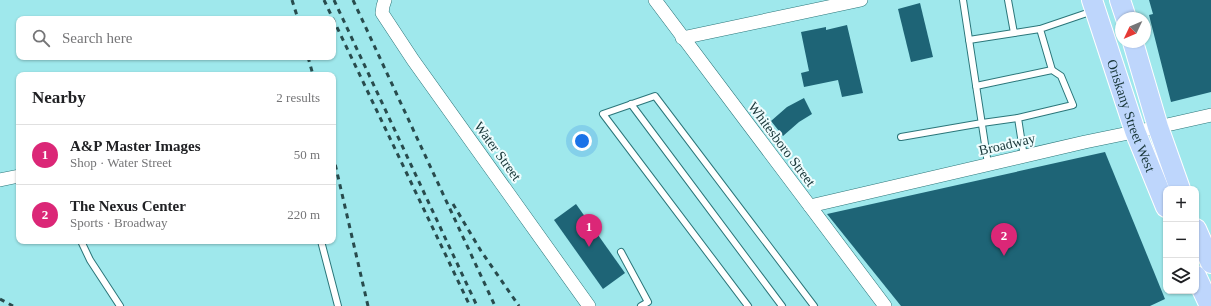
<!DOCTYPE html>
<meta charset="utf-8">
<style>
:root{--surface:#fff;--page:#f2f2f2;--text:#202124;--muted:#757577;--line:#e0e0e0;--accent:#db2777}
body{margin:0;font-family:"Times New Roman",serif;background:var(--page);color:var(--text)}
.controls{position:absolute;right:12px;bottom:12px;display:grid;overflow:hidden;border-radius:8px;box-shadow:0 1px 3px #0004}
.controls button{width:36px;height:36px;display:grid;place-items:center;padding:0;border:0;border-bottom:1px solid var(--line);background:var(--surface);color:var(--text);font:20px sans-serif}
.compass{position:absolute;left:1115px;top:12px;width:36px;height:36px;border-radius:50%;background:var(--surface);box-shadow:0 1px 3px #0004;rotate:226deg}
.you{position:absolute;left:582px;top:141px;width:14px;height:14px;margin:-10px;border:3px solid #fff;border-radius:50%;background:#1a73e8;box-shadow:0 0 0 6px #1a73e833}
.badge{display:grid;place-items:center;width:26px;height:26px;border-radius:50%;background:var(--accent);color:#fff;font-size:13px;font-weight:700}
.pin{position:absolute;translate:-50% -33px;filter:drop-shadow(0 1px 2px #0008)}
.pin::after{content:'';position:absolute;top:21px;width:14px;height:12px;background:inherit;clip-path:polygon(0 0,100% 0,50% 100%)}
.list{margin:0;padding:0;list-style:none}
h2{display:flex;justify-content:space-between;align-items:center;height:52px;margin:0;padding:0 16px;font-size:17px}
h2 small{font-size:13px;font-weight:400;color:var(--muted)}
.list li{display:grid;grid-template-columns:26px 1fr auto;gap:12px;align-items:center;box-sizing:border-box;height:60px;padding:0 16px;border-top:1px solid var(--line)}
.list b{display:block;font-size:15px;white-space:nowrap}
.list p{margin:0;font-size:13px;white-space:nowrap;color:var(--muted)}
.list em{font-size:13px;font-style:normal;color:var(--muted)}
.icon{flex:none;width:22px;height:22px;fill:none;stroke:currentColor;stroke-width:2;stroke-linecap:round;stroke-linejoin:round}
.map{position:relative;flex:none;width:1211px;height:306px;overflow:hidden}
.search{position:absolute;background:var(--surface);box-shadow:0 1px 3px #0004;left:16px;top:16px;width:320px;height:44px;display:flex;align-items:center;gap:10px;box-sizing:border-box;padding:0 14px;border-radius:8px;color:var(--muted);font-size:15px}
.panel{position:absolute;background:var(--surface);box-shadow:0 1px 3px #0004;left:16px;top:72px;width:320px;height:172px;border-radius:8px}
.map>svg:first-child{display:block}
.building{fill:#1e6476}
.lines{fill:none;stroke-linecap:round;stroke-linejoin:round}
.lane-casing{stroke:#2b767a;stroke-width:8}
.street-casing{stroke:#2b767a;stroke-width:14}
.primary-casing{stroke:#fff;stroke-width:22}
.lane{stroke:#fff;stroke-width:6}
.street{stroke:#fff;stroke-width:13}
.primary{stroke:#bed6fc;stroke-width:20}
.rail{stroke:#284b4d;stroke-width:3;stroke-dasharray:5 5;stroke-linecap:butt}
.labels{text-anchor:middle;stroke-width:4;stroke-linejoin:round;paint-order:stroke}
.street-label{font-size:14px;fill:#193739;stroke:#effdfe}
</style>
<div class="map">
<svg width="1211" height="306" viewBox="0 0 1211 306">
<rect width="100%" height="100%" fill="#9fe8ec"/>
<g class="building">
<path d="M1149,0h62v92l-40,10 -22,-87 4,-1z"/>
<path d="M920,3l13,54 -22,5 -13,-53z"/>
<path d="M847,25l16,68 -21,4 -4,-17 -34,7 -3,-14 8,-2 -8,-39 25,-5v3z"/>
<path d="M804,98l8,16 -13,8 -16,14 -12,-15 16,-14z"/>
<path d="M1105,152l60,147 -15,7h-249l-74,-92z"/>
<path d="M576,204l49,69 -22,16 -49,-69z"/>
</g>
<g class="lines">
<defs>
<g id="lane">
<path d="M963,0l25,164"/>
<path d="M1008,0l6,33"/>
<path d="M969,40l71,-11"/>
<path d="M1052,70l-12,-41 53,-18"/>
<path d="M976,86l76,-16 9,6 12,29 -55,13 6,39"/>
<path d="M631,104l151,202"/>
<path d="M901,137l81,-14 36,-5"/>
<path d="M81,241l9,19 30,46"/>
<path d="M321,241l17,65"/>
<path d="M621,252l27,50 -7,4"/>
<path d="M748,306l-145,-192 52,-18 159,210"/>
</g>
<g id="street">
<path d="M385,0l-2,6 -1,7 31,47 176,246"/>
<path d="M655,0l230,306"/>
<path d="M682,38l179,-38"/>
<path d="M0,180l19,-4"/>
<path d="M810,206l275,-64 73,-15 53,-12"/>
</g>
<g id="primary">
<path id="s1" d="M1092,0l43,131 31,76"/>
<path d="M1120,0l6,18"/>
<path d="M1133,42l25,85 22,62"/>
<path d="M1196,229l15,34"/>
<path d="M1196,276l14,30"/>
</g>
</defs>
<use href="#lane" class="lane-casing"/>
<use href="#street" class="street-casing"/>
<use href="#primary" class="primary-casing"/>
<use href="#lane" class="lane"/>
<use href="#street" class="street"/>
<use href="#primary" class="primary"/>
<g class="rail">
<path d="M292,0l6,19"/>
<path d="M324,0l146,306"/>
<path d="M334,0l143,306"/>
<path d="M353,0l142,306"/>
<path d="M308,57l5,18"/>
<path d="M333,155l35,151"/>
<path d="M453,204l28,47 38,55"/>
<path d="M0,299l13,7"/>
</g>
</g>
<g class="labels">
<g class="street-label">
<text dy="5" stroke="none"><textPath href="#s1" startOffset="122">Oriskany Street West</textPath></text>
<text transform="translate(782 144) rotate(53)" y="5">Whitesboro Street</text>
<text transform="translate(1007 144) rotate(-13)" y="5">Broadway</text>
<text transform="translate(498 151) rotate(54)" y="5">Water Street</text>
</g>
</g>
</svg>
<div class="controls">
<button>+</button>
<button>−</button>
<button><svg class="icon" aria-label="layers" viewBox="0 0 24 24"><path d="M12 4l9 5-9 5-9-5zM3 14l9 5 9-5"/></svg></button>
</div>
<svg class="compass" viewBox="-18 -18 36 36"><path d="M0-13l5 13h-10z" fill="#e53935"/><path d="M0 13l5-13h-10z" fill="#757577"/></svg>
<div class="you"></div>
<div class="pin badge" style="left:589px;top:247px">1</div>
<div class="pin badge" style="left:1004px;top:256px">2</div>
<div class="search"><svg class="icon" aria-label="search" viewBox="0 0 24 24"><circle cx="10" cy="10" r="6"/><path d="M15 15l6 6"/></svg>Search here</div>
<section class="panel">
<h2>Nearby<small>2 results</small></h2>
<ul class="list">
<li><span class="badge">1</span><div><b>A&amp;P Master Images</b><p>Shop · Water Street</p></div><em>50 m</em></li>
<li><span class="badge">2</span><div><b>The Nexus Center</b><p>Sports · Broadway</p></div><em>220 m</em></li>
</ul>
</section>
</div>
